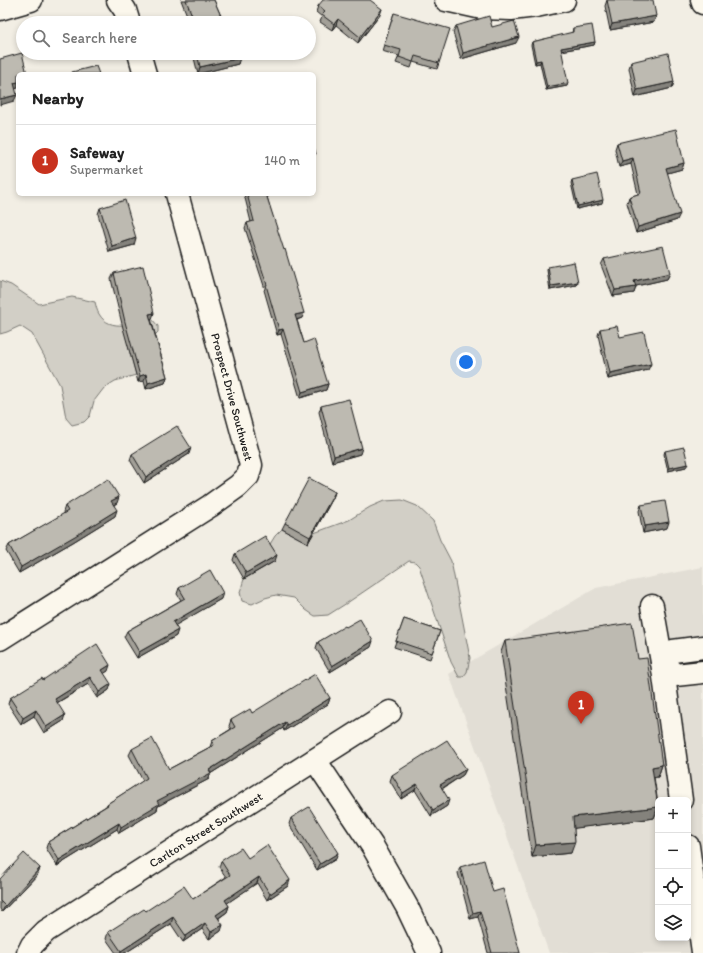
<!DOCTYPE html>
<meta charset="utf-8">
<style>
:root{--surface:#fff;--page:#f2f2f2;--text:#222;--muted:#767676;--line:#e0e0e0;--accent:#c8321e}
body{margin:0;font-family:Itim,sans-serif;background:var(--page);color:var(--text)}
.controls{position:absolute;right:12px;bottom:12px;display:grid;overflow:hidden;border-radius:6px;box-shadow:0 2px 6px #0003}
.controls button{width:36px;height:36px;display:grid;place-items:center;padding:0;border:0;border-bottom:1px solid var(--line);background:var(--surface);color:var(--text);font:20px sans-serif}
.you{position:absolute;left:466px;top:362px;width:14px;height:14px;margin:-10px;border:3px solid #fff;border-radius:50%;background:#1a73e8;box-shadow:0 0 0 6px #1a73e833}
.badge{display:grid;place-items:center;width:26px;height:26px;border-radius:50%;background:var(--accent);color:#fff;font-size:13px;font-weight:700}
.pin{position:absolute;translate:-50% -33px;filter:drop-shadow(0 1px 2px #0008)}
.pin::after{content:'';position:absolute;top:21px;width:14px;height:12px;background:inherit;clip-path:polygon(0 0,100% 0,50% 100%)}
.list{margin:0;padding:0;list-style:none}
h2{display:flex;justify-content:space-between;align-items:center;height:52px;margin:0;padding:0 16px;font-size:17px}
h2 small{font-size:13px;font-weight:400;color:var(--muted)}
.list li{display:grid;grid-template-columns:26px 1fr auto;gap:12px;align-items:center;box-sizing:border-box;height:72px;padding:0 16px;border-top:1px solid var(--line)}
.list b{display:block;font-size:15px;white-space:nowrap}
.list p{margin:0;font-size:13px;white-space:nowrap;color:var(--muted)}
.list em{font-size:13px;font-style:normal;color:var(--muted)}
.icon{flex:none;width:22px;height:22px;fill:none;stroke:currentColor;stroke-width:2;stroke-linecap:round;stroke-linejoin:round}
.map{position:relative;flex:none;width:703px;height:953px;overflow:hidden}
.search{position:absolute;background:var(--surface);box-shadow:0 2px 6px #0003;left:16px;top:16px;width:300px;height:44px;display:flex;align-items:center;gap:10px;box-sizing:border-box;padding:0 14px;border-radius:22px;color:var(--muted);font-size:15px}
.panel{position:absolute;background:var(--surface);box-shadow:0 2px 6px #0003;left:16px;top:72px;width:300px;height:124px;border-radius:6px}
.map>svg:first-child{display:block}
.built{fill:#e2ded5;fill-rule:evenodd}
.green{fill:#d2cfc6;stroke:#777671}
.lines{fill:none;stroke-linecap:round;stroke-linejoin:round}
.minor-casing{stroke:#1c1c1c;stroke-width:25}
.major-casing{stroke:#1c1c1c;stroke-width:25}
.minor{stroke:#fbf7ec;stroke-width:22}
.major{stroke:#fbf7ec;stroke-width:22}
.wall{fill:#a3a098;stroke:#1c1c1c}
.shaded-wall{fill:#84827c;stroke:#1c1c1c}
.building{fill:#bdbab1;stroke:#1c1c1c}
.labels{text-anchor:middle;stroke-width:3;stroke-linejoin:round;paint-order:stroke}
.street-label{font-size:12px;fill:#1c1c1c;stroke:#fbf7ec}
</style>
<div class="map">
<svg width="703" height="953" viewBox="0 0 703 953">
<rect width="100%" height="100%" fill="#f2eee4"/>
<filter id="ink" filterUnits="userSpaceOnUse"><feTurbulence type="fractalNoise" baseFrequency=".025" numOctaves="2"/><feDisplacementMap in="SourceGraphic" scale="8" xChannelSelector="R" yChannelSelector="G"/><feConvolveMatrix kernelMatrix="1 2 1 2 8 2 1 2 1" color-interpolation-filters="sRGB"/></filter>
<g filter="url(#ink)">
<path class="built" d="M703,567v386h-154l-100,-279 147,-86zM658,800h30v138h-30z"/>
<g class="green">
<path d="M0,281l11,4 28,19 33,-7 23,5c1,4 2,9 4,12 11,19 36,9 53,5l6,7v6l-6,6 -24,7 8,30 -21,6 -11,7 -10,13 -4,15 -6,6 -12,3 -6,-7 -6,-33 -28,-51 -12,-8 -13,6 -7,2z"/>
<path d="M402,500l15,6 16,15 7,19 11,21 19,97 -3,14 -4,5h-4l-8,-15 -32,-96 -4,-4 -6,-1 -62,42 -19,12 -13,1 -9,-6 -12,-12 -18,-3 -11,3 -13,6 -10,-3 -2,-9 4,-13 30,-18 -7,-12 8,-13 7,-7 26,14 6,-10 35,-13 21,-13 14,-6z"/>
</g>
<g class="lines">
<defs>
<g id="minor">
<path d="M118,0l7,10 4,13"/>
<path d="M446,0l36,8 29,1 25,-3 28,-6"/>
<path d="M0,9l31,-9"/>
<path d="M139,53l6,21"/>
<path d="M652,606l10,56 19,138"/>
<path d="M0,639l210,-133 28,-20 10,-10 3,-11 -74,-271"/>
<path d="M703,647l-30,4 -11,11 13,13 28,-3"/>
<path d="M315,760l58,87 34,60 22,46"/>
<path d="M688,846l15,106"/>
<path d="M28,953l4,-8 14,-14 344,-219"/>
</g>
<path id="major" d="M702,0l1,3"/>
</defs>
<use href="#minor" class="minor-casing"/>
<use href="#major" class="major-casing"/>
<use href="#minor" class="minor"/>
<use href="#major" class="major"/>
</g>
<g class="wall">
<path d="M181,0h33l10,23h-34z"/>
<path d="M607,0l47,22 -44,8 -5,-24z"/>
<path d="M318,6l62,9 -22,28 -22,-18 -4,5 -12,-8 2,-5 -6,-5z"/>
<path d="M394,13l45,50 -2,6 -24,-7 -2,6 -15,-5 3,-7 -17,-5z"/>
<path d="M456,26l36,1 24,16 -55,16 -8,-27z"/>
<path d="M573,28l22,14 -1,3 -33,6 6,35 -21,4 -6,-27 -5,1 -4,-19 1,-3 40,-9z"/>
<path d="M194,53h45l-1,11 -40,10 -5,-20z"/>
<path d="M631,62l43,20 -2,6 -37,9 -6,-29z"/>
<path d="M617,143l67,20 -2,6 -15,4 10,47 -41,13 -9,-30 2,-6 9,-3 -7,-30 -12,3 -4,-18z"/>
<path d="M572,180l30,23 -25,6 -6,-26z"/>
<path d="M244,194h25l-1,3h-1l35,121 -5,2 7,23 24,41 -2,6 -26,8 -19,-64 -4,1 -13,-45 1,-1 -20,-61 2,-5 4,-1z"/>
<path d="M100,208l34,37 -25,7 -11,-38z"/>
<path d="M604,259l66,14 -3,6 -31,7 -2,7 -21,3 -12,-31z"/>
<path d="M548,267l30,15 -2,3 -26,5 -3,-20z"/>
<path d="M114,273l38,46h-1l16,58 -2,6 -19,6 -2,-8 -6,1 -15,-54 -12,-49z"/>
<path d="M600,329l20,8 28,33 -40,9 -10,-44z"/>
<path d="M321,406l39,48 -28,8 -13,-50z"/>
<path d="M665,451l21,16 -18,4 -4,-17z"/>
<path d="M132,454h57l-45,29 -14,-23z"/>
<path d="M335,492l-2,6 -25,45 -26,-14 3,-6z"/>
<path d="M117,503l-3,2 1,11 -42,26 -54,31 -13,-22 3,-6 55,-31 -1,-2 2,-6z"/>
<path d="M641,505l26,23 -24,5 -4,-22z"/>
<path d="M235,554l40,7 -31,18 -11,-19z"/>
<path d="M179,588l42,11 -46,26 1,11 -39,22 -13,-21 3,-6 54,-31 -4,-6z"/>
<path d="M404,619l36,12 -10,28 -36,-12z"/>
<path d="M346,627l25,20 -41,25 -14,-24 2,-6z"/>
<path d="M505,641l133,18 24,106 -4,12h-4l4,27v4l-4,10 -80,10 -3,25 -39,4 -31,-205z"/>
<path d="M108,671l-4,2 5,17 -12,8 -9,-14 -31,19 6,18 -19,12 -10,-17 -13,8 -13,-20 2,-6 33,-18z"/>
<path d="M330,698l-2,6 -44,27 -1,-3 -73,46 -1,5 -51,27 -1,4 -38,23 -2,-4 -60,37 -11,-18 2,-6 58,-36 1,-2 36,-23 -14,-26 3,-6 37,20 41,-22 2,-6 19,-12 -2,-3 2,-6 21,-7z"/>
<path d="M466,769l-3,6 -21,14 5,17 -16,10 -16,-26 -14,9 -11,-18 2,-6z"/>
<path d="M291,818l45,41 -19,11 -28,-46z"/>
<path d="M248,858l40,28 -21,14 -10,-17 -30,20 2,3 -2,6 -8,6 2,13 -12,8 -7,-10 -19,13 -12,-18 -46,29h-9l-10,-14 2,-7 38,-21 47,-12 33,-22 -7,-10 2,-6z"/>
<path d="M460,867l33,25 27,61h-32l-10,-36 -8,2 -12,-46z"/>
<path d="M40,868l-2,6 -36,38 -2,-3v-30z"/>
</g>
<g class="shaded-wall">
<path d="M382,9l-2,6 -22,28 2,-6z"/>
<path d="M656,16l-2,6 -44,8 2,-6z"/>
<path d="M338,19l-2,6 -4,5 2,-6z"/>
<path d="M519,37l-3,6 -55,16 2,-6z"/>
<path d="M595,42l-1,3 -34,6 1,-3z"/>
<path d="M240,58l-2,6 -40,10 2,-7z"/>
<path d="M541,60l-1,3 -5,1 1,-3z"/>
<path d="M18,82v6l-7,2 3,-7z"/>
<path d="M674,82l-2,6 -37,9 2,-7z"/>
<path d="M568,83l-1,3 -21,4 1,-3z"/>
<path d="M17,95l-3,6 -14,4v-6z"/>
<path d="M633,158l-2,6 -12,3 3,-6z"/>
<path d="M684,163l-2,6 -18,5 2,-6z"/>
<path d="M265,194h4l-1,3 -5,1z"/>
<path d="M603,200l-1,3 -25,6 1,-3z"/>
<path d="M680,214l-3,6 -41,13 2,-6z"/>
<path d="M136,238l-2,7 -25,7 3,-6z"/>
<path d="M670,273l-3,6 -35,8 2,-6z"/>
<path d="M578,282l-2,3 -26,5 1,-4z"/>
<path d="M636,287l-2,6 -21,3 2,-6z"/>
<path d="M154,313l-2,6 -5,1 2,-6z"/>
<path d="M304,313l-2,5 -9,3 2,-6z"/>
<path d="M283,329l-2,5 -4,1 2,-5z"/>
<path d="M651,364l-3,6 -40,9 2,-6z"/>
<path d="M146,374l-2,7 -6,1 2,-6z"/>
<path d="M167,377l-2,6 -19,6 2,-6z"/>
<path d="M328,384l-2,6 -26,8 2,-6z"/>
<path d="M191,448l-2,6 -45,29 2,-6z"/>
<path d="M362,448l-2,6 -28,8 2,-6z"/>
<path d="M688,464l-2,3 -18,4 1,-3z"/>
<path d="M335,492l-2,6 -25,45 2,-6z"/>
<path d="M119,497l-2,6 -8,4 2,-6z"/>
<path d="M117,510l-2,6 -42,26 -54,31 2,-6z"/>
<path d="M669,522l-2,6 -24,5 2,-7z"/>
<path d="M277,555l-2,6 -31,18 2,-6z"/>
<path d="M223,593l-2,6 -50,29 2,-6z"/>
<path d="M178,630l-2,6 -39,22 2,-6z"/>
<path d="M373,641l-2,6 -41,25 2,-6z"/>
<path d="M110,665l-2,6 -8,5 2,-6z"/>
<path d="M90,677l-2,7 -35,21 2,-6z"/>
<path d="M111,684l-2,6 -12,8 2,-6z"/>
<path d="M330,698l-2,6 -44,27 3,-6z"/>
<path d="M36,710l-2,6 -13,8 2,-6z"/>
<path d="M65,715l-2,6 -19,12 2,-6z"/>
<path d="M285,722l-2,6 -73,46 -1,5 -51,27 -1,4 -38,23 2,-6 36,-26 52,-31z"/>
<path d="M662,765l-4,12 -10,1 4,-11z"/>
<path d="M466,769l-3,6 -25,16 2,-6z"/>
<path d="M417,784l-2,6 -14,9 2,-6z"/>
<path d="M449,800l-2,6 -16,10 2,-6z"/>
<path d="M658,807l-4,11 -85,11 4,-12z"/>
<path d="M119,823l-2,6 -60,37 2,-6z"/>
<path d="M575,842l-4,11 -39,4 4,-12z"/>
<path d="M338,853l-2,6 -19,11 3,-6z"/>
<path d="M40,868l-2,6 -36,38 3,-6z"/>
<path d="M259,877l-2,6 -34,23 2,-6z"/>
<path d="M290,880l-2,6 -21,14 3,-6z"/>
<path d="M229,906l-2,6 -13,9 2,-6z"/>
<path d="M480,911l-2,6 -8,2 3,-6z"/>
<path d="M173,917l-2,7 -46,29h-5l1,-2z"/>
<path d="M205,923l-3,6 -19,13 3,-6z"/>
<path d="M223,925l-2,6 -12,8 2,-7z"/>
</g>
<g class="building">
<path d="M186,0h28l10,23h-29z"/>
<path d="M323,0h47l12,9 -22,28 -22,-18 -4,5 -12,-9 3,-3 -7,-6z"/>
<path d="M607,0h46l3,16 -44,8z"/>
<path d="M394,13l56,16 -11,34 -24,-7 -2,6 -14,-5 2,-7 -17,-5z"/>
<path d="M489,16l3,11 22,-6 5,16 -56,16 -7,-27z"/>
<path d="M592,25l3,17 -34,6 7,35 -21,4 -6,-27 -5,1 -4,-19 41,-10v-4z"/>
<path d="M22,53l5,21h-9v8l-4,1 3,12 -17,4v-40z"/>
<path d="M197,53h42l1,5 -40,9z"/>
<path d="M668,53l6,29 -37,8 -6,-28z"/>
<path d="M96,66l3,8h-27v-2z"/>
<path d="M676,129l8,34 -18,5 14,46 -42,13 -9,-30 12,-4 -8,-35 -11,3 -5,-18z"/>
<path d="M314,147l2,7 -2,1z"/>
<path d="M597,174l6,26 -25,6 -6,-26z"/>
<path d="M247,194h19l18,56 1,-1 19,64 -9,2 9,28 10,-4 14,45 -26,8 -19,-63 -4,1 -13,-45h1l-20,-62 7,-2z"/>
<path d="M125,200l11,38 -24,8 -12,-38z"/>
<path d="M663,246l7,27 -36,8 2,6 -21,3 -11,-31z"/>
<path d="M574,262l4,20 -27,4 -3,-19z"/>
<path d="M143,266l11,47 -5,1 18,63 -19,6 -2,-9 -6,2 -15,-54 -11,-49z"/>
<path d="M617,326l3,11 24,-5 7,32 -41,9 -10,-44z"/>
<path d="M349,399l13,49 -28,8 -13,-50z"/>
<path d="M177,426l14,22 -45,29 -14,-23z"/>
<path d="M684,447l4,17 -19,4 -4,-17z"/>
<path d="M309,478l26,14 -25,45 -25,-14z"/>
<path d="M108,479l11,18 -8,4 6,9 -42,26 -54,31 -12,-22 59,-34 -3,-5z"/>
<path d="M665,501l4,21 -24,4 -4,-21z"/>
<path d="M265,536l12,19 -31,18 -11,-19z"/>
<path d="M210,570l13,23 -50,29 5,8 -39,22 -12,-21 58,-33 -6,-10z"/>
<path d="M360,619l13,22 -41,25 -14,-24 27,-16 1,1z"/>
<path d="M404,619l36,12 -8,22 -36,-12z"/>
<path d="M632,623l6,36 9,-1 15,107 -10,2 6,40 -85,10 2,25 -39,3 -31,-204z"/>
<path d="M97,644l13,21 -8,5 9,14 -12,8 -9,-15 -35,22 10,16 -19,12 -10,-17 -13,8 -13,-20 32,-20 1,2z"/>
<path d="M315,674l15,24 -43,27 -2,-3 -76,48 2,3 -54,28 2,3 -38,23 -2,-4 -60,37 -11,-18 60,-37 -1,-1 40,-26 -15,-29 20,-11 17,31 45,-24 -2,-4 23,-14 -4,-7 19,-11 2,4z"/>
<path d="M447,740l19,29 -26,16 9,15 -16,10 -16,-26 -14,9 -11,-18z"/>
<path d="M309,807l29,46 -18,11 -29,-46z"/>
<path d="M267,845l23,35 -20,14 -11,-17 -34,23 4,6 -13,9 7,10 -12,7 -6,-9 -19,13 -13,-19 -52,34 -13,-19 36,-23 2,2 38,-25 9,13 37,-24 -9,-14 20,-13 7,10z"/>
<path d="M24,853l16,15 -35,38 -5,-5v-22z"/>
<path d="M484,860l9,32 10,-3 17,64h-28l-12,-42 -7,2 -13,-46z"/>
</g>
</g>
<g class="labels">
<g class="street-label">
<text transform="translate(232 397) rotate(75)" y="4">Prospect Drive Southwest</text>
<text transform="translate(206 830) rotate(-32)" y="4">Carlton Street Southwest</text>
</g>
</g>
</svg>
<div class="controls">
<button>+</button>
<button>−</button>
<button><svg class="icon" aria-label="locate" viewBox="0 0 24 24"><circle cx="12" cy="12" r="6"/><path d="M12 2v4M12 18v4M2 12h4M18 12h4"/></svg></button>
<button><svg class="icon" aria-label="layers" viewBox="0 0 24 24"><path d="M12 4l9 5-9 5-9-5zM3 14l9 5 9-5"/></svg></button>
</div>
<div class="you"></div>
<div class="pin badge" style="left:581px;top:724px">1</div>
<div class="search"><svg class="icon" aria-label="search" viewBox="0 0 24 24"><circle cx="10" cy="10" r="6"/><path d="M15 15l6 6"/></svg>Search here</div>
<section class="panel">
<h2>Nearby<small></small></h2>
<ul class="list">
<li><span class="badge">1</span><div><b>Safeway</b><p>Supermarket</p></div><em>140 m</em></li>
</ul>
</section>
</div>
